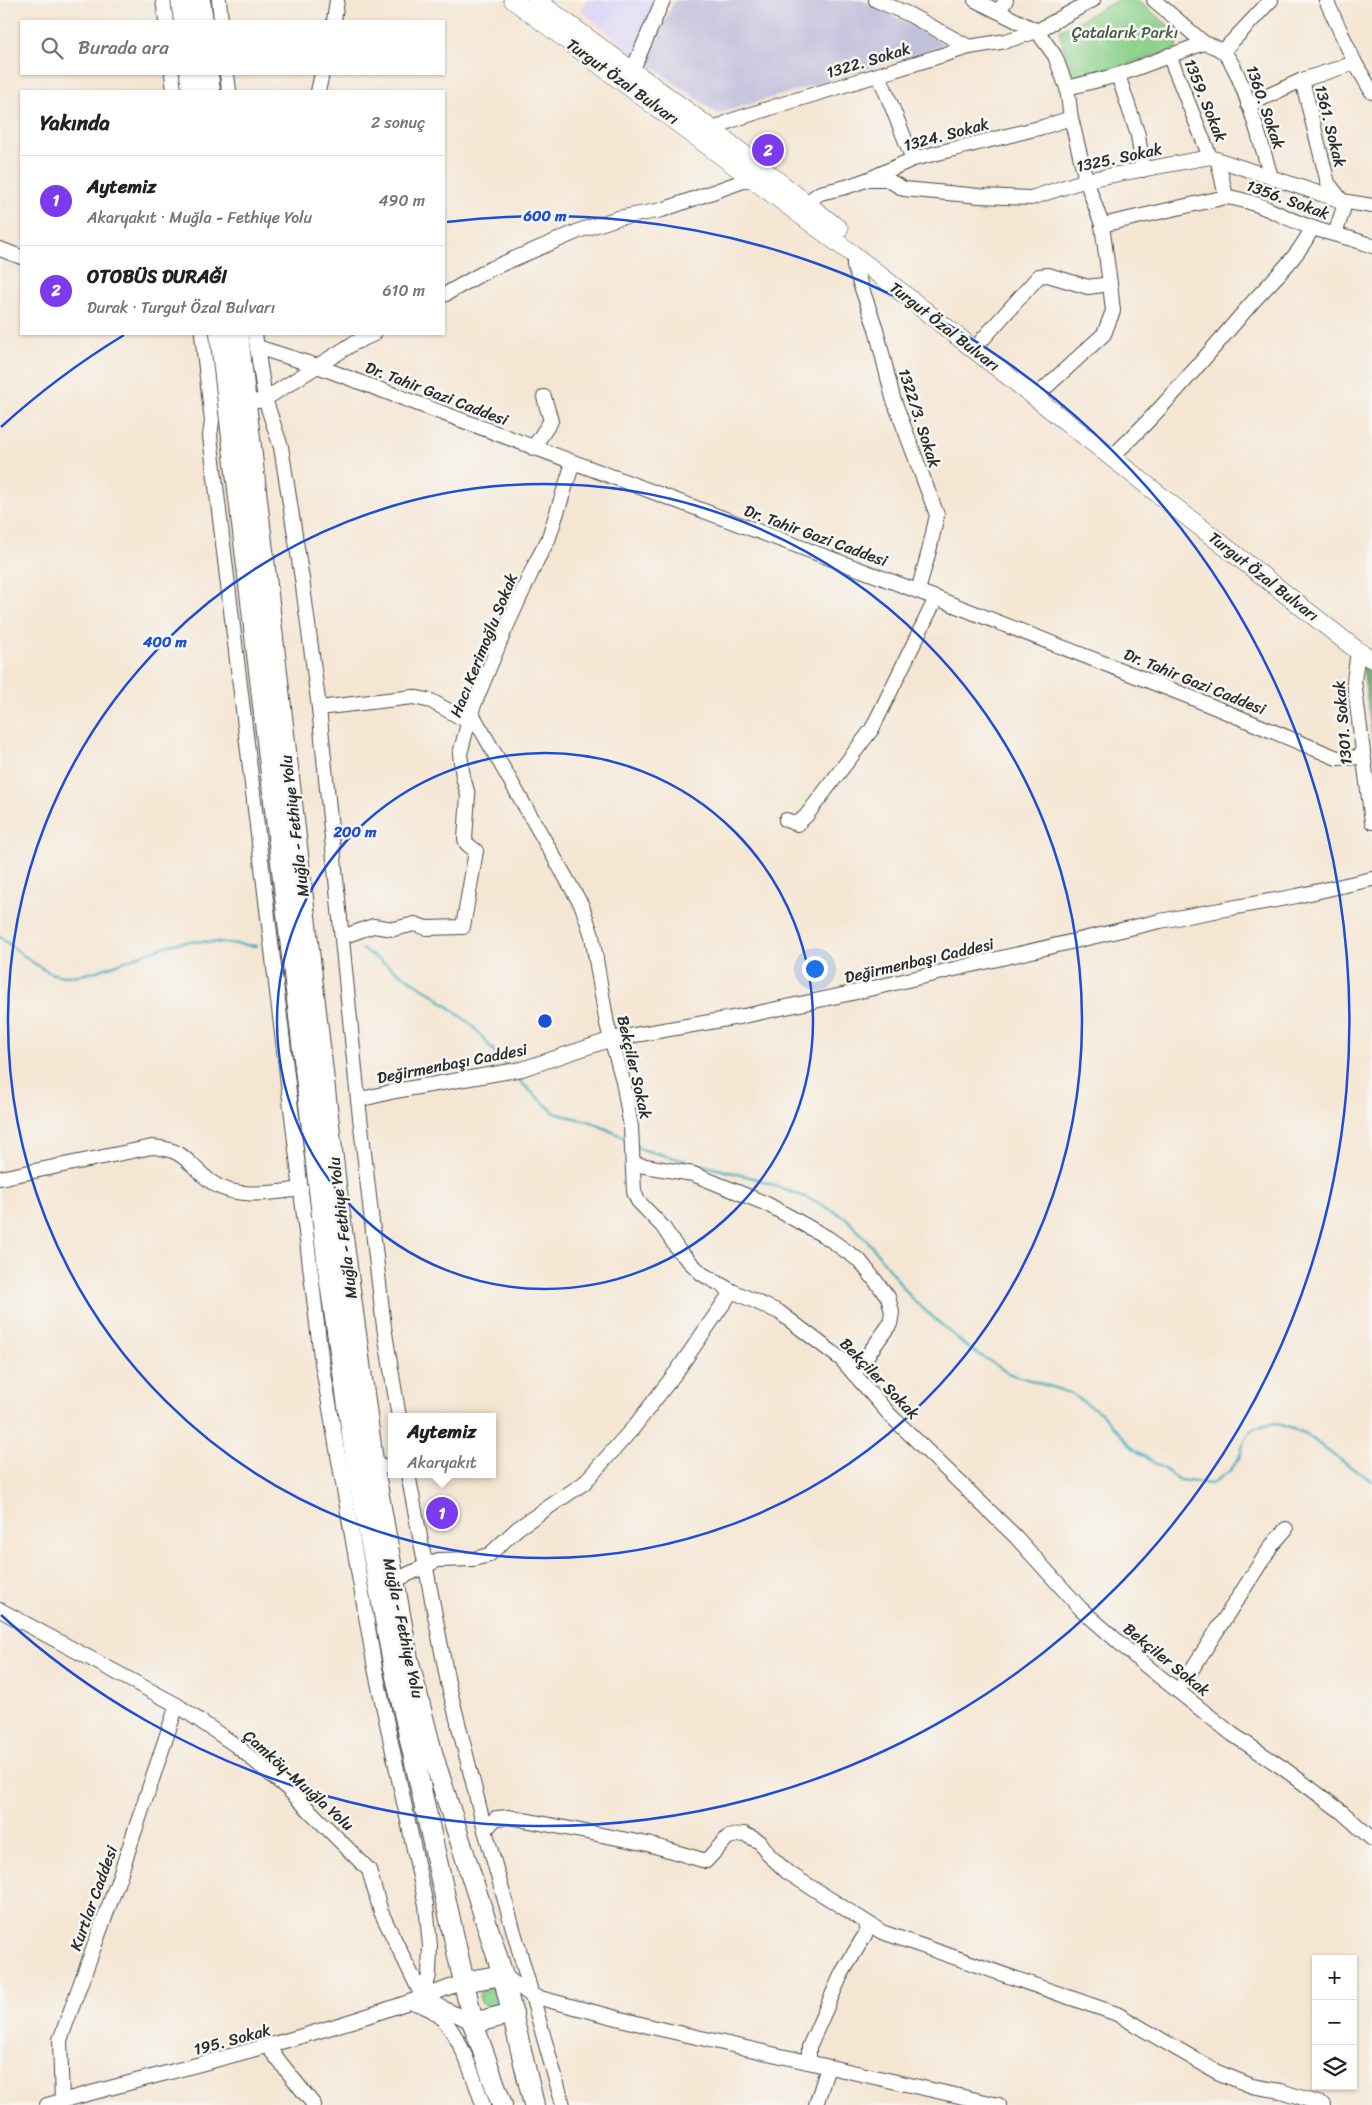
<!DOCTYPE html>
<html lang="tr">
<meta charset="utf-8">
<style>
:root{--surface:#fff;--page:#f6f6f6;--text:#202124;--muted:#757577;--line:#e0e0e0;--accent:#7c3aed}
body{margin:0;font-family:Sriracha,sans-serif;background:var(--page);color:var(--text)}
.controls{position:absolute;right:15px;bottom:15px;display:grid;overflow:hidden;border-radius:0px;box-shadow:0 1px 4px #0004}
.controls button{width:45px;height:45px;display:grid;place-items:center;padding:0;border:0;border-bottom:1px solid var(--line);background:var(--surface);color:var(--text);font:25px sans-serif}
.you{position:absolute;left:814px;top:968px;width:18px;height:18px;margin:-12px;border:4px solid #fff;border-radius:50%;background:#1a73e8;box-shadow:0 0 0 8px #1a73e833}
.badge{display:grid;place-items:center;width:32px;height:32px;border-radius:50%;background:var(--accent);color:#fff;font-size:16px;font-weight:700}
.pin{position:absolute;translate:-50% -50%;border:2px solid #fff;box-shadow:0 1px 5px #0006}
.popup{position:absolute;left:388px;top:1413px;width:108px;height:65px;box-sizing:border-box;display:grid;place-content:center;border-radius:0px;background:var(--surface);filter:drop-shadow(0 1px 4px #0005);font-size:16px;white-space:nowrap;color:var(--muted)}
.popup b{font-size:19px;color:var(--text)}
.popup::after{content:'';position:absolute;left:50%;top:100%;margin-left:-10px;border:10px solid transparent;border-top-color:var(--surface)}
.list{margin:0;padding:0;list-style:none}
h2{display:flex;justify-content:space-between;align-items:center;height:65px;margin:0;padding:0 20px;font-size:21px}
h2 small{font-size:16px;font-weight:400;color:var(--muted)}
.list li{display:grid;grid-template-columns:32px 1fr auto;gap:15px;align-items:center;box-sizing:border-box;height:90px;padding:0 20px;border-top:1px solid var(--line)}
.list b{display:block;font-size:19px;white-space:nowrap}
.list p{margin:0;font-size:16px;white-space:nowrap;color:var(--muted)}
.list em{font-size:16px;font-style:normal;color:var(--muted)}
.icon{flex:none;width:28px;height:28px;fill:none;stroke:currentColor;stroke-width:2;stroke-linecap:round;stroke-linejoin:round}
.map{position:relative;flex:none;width:1372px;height:2105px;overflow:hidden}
.search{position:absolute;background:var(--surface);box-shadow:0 1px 4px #0004;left:20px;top:20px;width:425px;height:55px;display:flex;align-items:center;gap:12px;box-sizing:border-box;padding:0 18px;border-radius:0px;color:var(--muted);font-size:19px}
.panel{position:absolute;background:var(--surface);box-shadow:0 1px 4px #0004;left:20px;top:90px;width:425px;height:245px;border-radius:0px}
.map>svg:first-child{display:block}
.built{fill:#ddd5f6}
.industrial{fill:#c2c1dc}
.green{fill:#8dd28c;stroke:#5c7e5c}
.forest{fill:#72b478;stroke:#4e7052}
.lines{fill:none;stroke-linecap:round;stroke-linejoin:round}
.stream{stroke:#3dacbb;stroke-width:2.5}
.minor-casing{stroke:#494744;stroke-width:16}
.major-casing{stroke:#494744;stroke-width:19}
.highway-casing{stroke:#494744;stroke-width:22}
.minor{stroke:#fff;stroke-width:14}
.major{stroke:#fff;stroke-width:18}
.highway{stroke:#fff;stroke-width:20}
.ring{fill:none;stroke:#1d4ed8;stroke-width:2.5}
.labels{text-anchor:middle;stroke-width:5;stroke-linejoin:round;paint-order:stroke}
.park-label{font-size:16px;fill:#485d48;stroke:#f6f6f2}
.street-label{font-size:16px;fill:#2b2b2b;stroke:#f6f6f2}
.centre{fill:#1d4ed8;stroke:#f6f6f2;stroke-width:2.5}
.ring-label{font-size:15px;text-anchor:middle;font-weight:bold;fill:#1d4ed8;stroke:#f6f6f2;stroke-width:5;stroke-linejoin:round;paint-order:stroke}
</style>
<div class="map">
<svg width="1372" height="2105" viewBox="0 0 1372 2105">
<rect width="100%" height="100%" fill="#f6f6f2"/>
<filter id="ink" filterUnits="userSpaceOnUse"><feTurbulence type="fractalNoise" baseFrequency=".02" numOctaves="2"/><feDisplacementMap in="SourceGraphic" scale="10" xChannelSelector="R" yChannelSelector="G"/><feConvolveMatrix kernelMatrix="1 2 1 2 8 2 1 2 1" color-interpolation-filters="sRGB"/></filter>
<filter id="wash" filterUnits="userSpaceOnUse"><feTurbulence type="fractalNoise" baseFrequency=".0096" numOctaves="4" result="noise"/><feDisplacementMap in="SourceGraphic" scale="20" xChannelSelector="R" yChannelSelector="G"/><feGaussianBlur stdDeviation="1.12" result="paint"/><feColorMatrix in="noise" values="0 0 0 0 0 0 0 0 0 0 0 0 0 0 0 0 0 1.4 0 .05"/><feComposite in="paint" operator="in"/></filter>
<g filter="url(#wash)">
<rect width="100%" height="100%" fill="#f5e6d3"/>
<path class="built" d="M587,0h75l-26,56 -55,-46z"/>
<path class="industrial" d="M675,0h186l56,28 28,17 -227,69 -72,-52z"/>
<g class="green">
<path d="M1118,0h19l41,33 -1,13 -3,4 -98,30 -4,-4 -13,-45z"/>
<path d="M494,1984l10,16 -4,7 -8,2 -11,-6 -2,-8 4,-7z"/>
</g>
<path class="forest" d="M1363,667l9,4v67z"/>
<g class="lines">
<g class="stream">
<path d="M0,937c15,11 40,34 57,38 33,8 92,-29 128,-33 23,-2 49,2 72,4"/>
<path d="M362,949l69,44 41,32 35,42"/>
<path d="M513,1075l42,38 36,9 35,16"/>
<path d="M636,1146l4,3 117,30 58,22 31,17 25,27 42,55 53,46 42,27 62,20 31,20 33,36 46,31 31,4 19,-13 9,-13 5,-16 9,-14 21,-5 31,10 28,22 39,26"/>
</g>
</g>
</g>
<g filter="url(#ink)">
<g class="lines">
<defs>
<g id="minor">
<path d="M163,0l3,21"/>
<path d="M219,0l2,21"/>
<path d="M876,0l32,14 61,33"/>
<path d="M975,0l62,31 18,25 12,32 4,30 15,62 16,45 8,59 -22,3 -40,-12 -9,1 -57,64"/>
<path d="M1154,0l50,43"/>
<path d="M1326,0l29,63 17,29"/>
<path d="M999,11l7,-11"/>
<path d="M334,21l3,-21"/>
<path d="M1223,51l48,-51"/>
<path d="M1169,55l41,102"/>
<path d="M633,69l30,-69"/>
<path d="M172,74l2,17"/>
<path d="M227,74l2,17"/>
<path d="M879,75l34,84"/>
<path d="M1118,75l20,60 5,35"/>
<path d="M1302,80l26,103 14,18 1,9 -8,24"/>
<path d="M1067,88l51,-13 86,-32c6,2 13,4 18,8 19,14 41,100 49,126"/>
<path d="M318,91l4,-17"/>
<path d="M1248,105l54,-25 53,-17"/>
<path d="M713,130l17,-9 56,-18 183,-56 37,-6 31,-10 56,-31"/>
<path d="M1218,161l8,36"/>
<path d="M869,179h17l18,10 76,7 51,2 55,-18 124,-23 132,44 30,5"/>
<path d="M806,203l14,-10 26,-6 23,-8 44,-20 130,-32 28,-9"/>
<path d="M1102,225l124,-28c34,4 56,21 87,31 20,7 40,10 59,18"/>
<path d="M0,249l21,8"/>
<path d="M854,255v11l22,63 17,69 44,117 -8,36 -11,40"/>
<path d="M444,295l44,-25 93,-40 37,-12 44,-8 90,-32"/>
<path d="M202,334l10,87 -2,15 111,921 54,311 51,237 4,41 -1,29 -6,23"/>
<path d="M255,334l10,65 16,48 21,132 17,129 39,392 26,227 15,90"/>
<path d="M257,347l60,19 619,232 254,99 147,61 25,-1"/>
<path d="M1044,389l60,-55 9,-23 -3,-27"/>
<path d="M258,401l7,-2 89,-56 20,-9"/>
<path d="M533,448l18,-27 -7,-24"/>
<path d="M1119,450c47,-45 89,-96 131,-145 22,-25 48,-47 62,-77"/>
<path d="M1358,651l-4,30 18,141"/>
<path d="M319,708l94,-11 18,4 38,21"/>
<path d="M471,712l111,194 10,30 15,88 16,57 8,46 3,65 4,9 25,26 16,24 23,23 30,17 47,21 62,47 49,56 126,122 65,72 59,52 92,73 51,34 59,44 30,27"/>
<path d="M786,820l11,4 9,-8 66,-87 64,-131"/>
<path d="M342,937l31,-11 21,3 21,-5 11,4 37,-1 13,-76 -9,-7 -2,-5 3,-44 -5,-18 -3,-23 11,-42 33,-80 33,-72 11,-20 25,-77"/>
<path d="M358,1100l37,-9 127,-22 90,-30 132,-23 108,-23 308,-72 137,-25 75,-17"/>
<path d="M633,1164l60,10 74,30 61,34 32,23 28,36 4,15 -2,12 -36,50"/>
<path d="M0,1178l152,-31c35,3 33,15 58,34 24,19 63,12 91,8"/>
<path d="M374,1468l18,-3"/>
<path d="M408,1474l40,209 37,147 78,275"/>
<path d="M394,1581l44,-21 35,-1 16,-4 29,-27 66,-45 50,-56 43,-56 55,-80"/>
<path d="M0,1610l177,95 61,42 50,42 81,81 12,42 42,86"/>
<path d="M1178,1691l94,-146 14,-16"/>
<path d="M485,1830l11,-12 13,-1 139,27 58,17 22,-24 16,-3 16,8 9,13 18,17 95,60 235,82 100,58 35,14 29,5 43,14"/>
<path d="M503,1975l29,21 120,31 347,78"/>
<path d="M412,2002c7,3 15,5 21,9 25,15 41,67 50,94"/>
<path d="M431,2002l42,21"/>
<path d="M268,2047l46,58"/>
<path d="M809,2062v-15l33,-74 23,-38 3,-12"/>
<path d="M47,2105c140,-39 281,-70 416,-123"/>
<path d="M61,2105l1,-4 -2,-61 58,-159 59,-176"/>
<path d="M816,2105l12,-38"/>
</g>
<g id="major">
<path d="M513,0l341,255 504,396 14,8"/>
<path d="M536,0l177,130 126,99"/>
</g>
<g id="highway">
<path d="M181,0l3,21"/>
<path d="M200,0l3,21"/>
<path d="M190,74l2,17"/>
<path d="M208,74l2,17"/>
<path d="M220,334l109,942 28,192 36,195 80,360 29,82"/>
<path d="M238,334l98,851 38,283 34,191 25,97 70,219 31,130"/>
<path d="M463,1982l40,-7"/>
<path d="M473,2023l40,-10"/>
</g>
</defs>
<use href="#minor" class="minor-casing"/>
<use href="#major" class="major-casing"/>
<use href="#highway" class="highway-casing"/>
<use href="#minor" class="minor"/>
<use href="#major" class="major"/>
<use href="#highway" class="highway"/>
</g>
</g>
<g class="ring">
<circle cx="545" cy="1021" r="268"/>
<circle cx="545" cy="1021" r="537"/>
<path d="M1 427A805 805 0 0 1 124 335M447 222A805 805 0 1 1 1 1615"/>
</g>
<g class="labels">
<g class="park-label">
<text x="1125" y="38">Çatalarık Parkı</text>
</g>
<g class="street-label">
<text transform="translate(868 60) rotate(-17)" y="6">1322. Sokak</text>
<text transform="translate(623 81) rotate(36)" y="6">Turgut Özal Bulvarı</text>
<text transform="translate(1206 100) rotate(68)" y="6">1359. Sokak</text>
<text transform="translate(1266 107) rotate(71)" y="6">1360. Sokak</text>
<text transform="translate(1331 126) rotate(76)" y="6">1361. Sokak</text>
<text transform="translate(946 134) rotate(-15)" y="6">1324. Sokak</text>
<text transform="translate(1119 157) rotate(-12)" y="6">1325. Sokak</text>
<text transform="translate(1288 199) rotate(20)" y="6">1356. Sokak</text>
<text transform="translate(945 326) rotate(38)" y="6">Turgut Özal Bulvarı</text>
<text transform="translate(437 393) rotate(21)" y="6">Dr. Tahir Gazi Caddesi</text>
<text transform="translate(920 418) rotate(72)" y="6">1322/3. Sokak</text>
<text transform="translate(816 535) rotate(20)" y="6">Dr. Tahir Gazi Caddesi</text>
<text transform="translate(1264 576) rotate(38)" y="6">Turgut Özal Bulvarı</text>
<text transform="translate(483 645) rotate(-68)" y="6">Hacı Kerimoğlu Sokak</text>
<text transform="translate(1195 681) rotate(22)" y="6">Dr. Tahir Gazi Caddesi</text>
<text transform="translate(1342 723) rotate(-95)" y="6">1301. Sokak</text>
<text transform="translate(294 826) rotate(-97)" y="6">Muğla - Fethiye Yolu</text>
<text transform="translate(919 960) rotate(-13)" y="6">Değirmenbaşı Caddesi</text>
<text transform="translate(452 1063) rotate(-11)" y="6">Değirmenbaşı Caddesi</text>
<text transform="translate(635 1067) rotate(77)" y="6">Bekçiler Sokak</text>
<text transform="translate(342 1228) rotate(-97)" y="6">Muğla - Fethiye Yolu</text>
<text transform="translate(880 1378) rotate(46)" y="6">Bekçiler Sokak</text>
<text transform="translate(404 1628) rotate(78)" y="6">Muğla - Fethiye Yolu</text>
<text transform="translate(1167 1659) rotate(39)" y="6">Bekçiler Sokak</text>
<text transform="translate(299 1780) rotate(42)" y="6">Çamköy-Muığla Yolu</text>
<text transform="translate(93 1898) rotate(-70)" y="6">Kurtlar Caddesi</text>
<text transform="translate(232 2039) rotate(-15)" y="6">195. Sokak</text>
</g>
</g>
<circle cx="545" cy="1021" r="8" class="centre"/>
<g class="ring-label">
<text x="545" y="221">600 m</text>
<text x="165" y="647">400 m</text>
<text x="355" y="837">200 m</text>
</g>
</svg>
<div class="controls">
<button>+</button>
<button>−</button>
<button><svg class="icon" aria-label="layers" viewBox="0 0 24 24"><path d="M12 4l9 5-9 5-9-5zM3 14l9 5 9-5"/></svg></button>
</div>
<div class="you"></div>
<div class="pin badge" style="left:442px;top:1513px">1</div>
<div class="popup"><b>Aytemiz</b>Akaryakıt</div>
<div class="pin badge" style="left:768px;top:150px">2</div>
<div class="search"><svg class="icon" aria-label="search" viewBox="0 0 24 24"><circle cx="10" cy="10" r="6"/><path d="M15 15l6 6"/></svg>Burada ara</div>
<section class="panel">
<h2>Yakında<small>2 sonuç</small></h2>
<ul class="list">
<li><span class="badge">1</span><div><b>Aytemiz</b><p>Akaryakıt · Muğla - Fethiye Yolu</p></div><em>490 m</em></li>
<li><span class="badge">2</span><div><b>OTOBÜS DURAĞI</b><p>Durak · Turgut Özal Bulvarı</p></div><em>610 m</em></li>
</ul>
</section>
</div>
